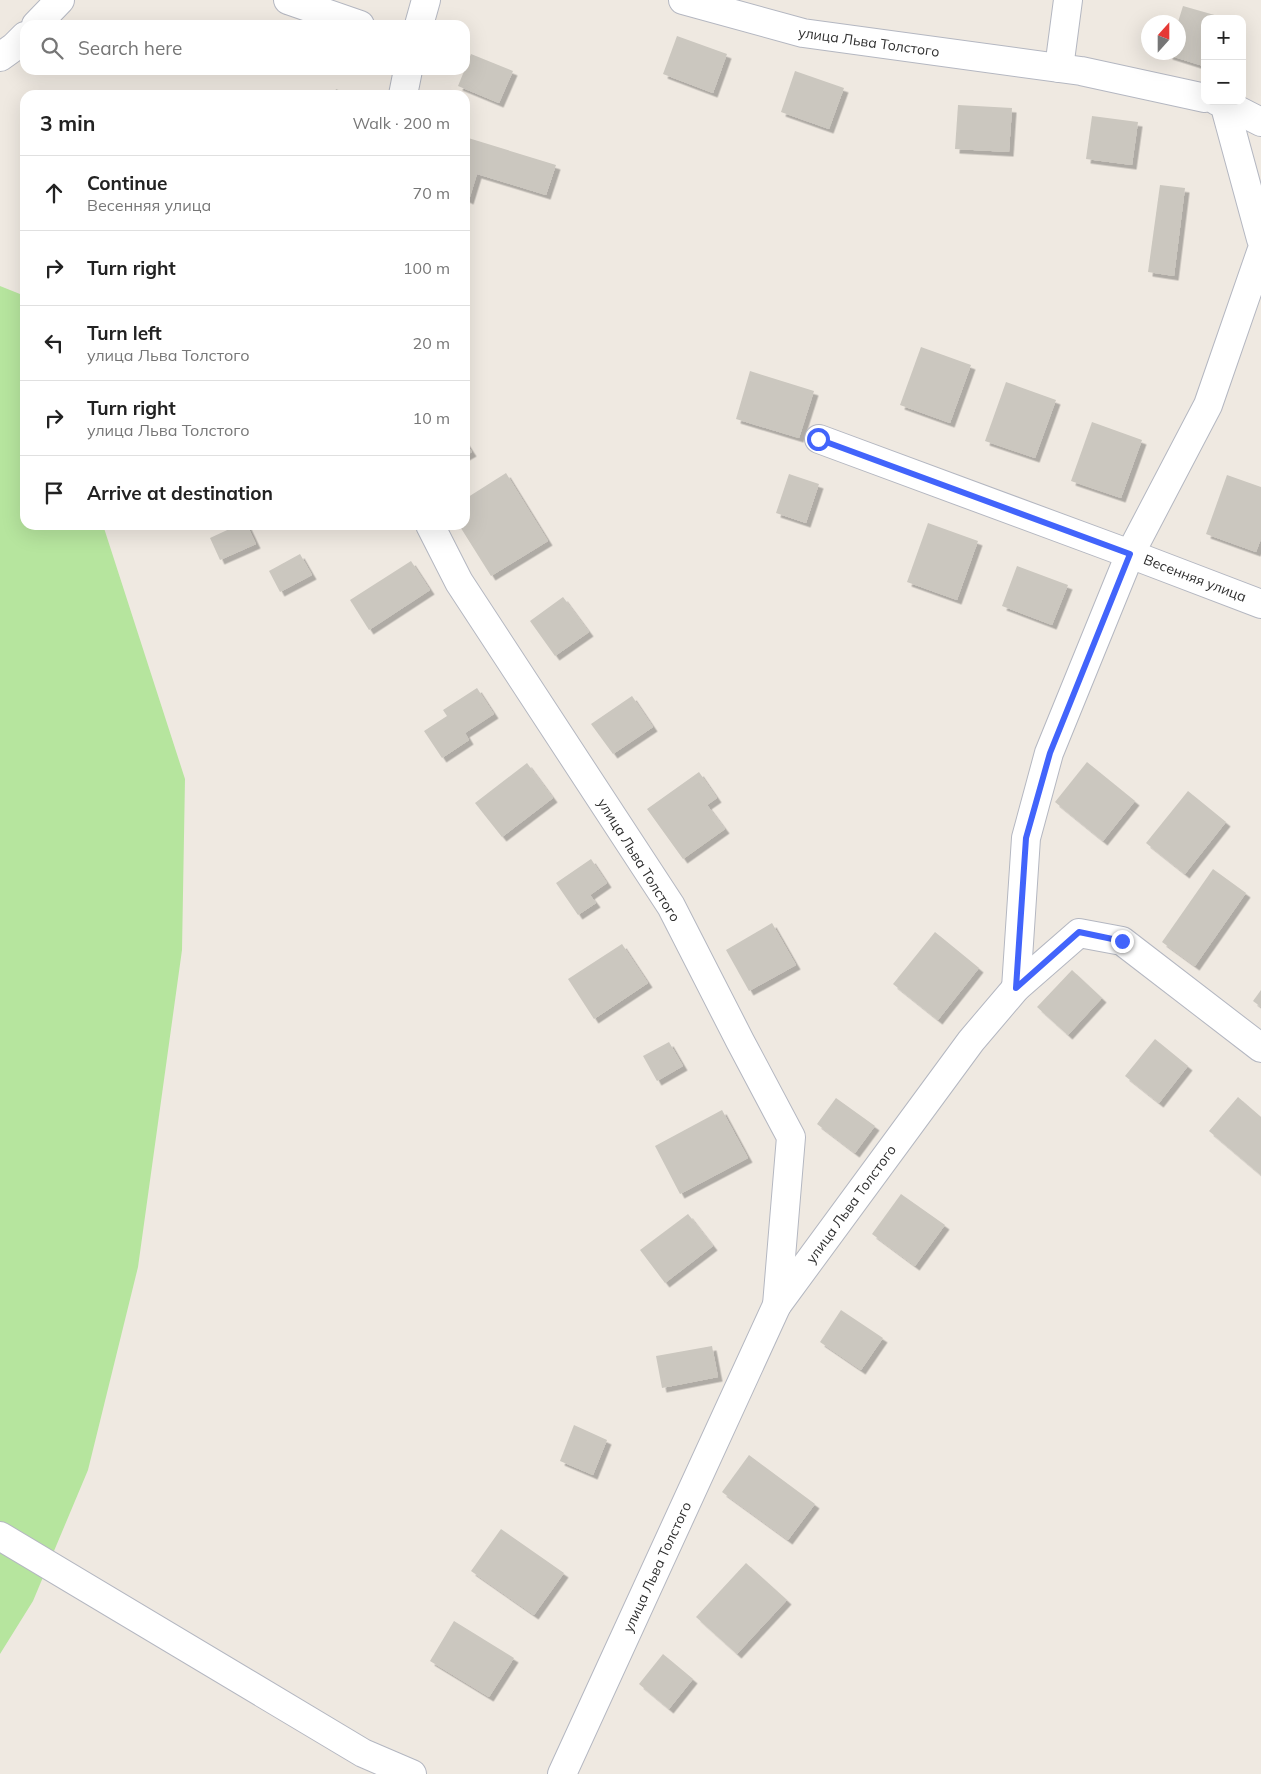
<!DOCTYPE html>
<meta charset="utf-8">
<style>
:root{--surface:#fff;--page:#f2f2f2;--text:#222;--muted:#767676;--line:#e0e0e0}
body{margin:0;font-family:Mulish,sans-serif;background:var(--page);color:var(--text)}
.controls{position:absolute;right:15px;top:15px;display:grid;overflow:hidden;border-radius:10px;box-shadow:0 5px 20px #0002}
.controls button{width:45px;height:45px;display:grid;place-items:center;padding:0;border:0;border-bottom:1px solid var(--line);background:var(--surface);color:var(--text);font:25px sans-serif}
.compass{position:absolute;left:1141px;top:15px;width:45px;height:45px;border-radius:50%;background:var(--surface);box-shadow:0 5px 20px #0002;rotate:21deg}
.stop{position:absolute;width:15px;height:15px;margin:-11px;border:4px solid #4264fb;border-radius:50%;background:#fff}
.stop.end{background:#4264fb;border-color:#fff;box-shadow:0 1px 5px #0008}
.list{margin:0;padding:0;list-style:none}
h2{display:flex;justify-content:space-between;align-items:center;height:65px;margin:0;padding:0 20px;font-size:21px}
h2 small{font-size:16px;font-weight:400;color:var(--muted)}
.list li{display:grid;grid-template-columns:32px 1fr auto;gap:15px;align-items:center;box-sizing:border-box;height:75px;padding:0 20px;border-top:1px solid var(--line)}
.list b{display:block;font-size:19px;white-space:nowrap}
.list p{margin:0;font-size:16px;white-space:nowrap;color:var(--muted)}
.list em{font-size:16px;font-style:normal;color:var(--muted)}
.icon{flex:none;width:28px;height:28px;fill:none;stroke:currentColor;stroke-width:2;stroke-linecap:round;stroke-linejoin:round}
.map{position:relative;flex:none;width:1261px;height:1774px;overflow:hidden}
.search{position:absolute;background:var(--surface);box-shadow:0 5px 20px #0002;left:20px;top:20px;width:450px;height:55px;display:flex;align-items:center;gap:12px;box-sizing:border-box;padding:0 18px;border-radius:15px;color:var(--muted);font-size:19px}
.panel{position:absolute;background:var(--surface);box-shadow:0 5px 20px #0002;left:20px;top:90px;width:450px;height:440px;border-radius:15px}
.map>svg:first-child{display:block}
.green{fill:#b6e59e}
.building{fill:#cbc7bf;filter:url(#shadow)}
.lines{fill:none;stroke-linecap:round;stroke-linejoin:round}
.minor-casing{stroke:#b4b7c1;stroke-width:30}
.minor{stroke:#fff;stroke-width:28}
.route{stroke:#4264fb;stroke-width:6}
.labels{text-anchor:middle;stroke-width:4;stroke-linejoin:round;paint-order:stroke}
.street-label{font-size:14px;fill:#2e2e2e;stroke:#fff}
</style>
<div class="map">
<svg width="1261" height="1774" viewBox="0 0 1261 1774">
<defs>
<filter id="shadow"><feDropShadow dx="4.5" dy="4.5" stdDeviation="0" flood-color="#0004"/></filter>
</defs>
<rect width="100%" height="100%" fill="#efe9e1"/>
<path class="green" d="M0,286l25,10v229h78l82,254 -3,171 -44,317 -50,203 -55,131 -33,53z"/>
<g class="building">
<path d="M1183,6l35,10 -1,3h-12v41l-2,6 -35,-11 1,-3h9v-30z"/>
<path d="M677,36l50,18 -14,39 -50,-19z"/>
<path d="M471,54l42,17 -14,32 -41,-17z"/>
<path d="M795,71l49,17 -15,41 -48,-17z"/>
<path d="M336,89l16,6h-18z"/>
<path d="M958,105l54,3 -3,44 -54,-3z"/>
<path d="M1092,116l46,6 -6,43 -46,-6z"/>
<path d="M465,137l91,28 -10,30 -69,-21 -8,26 -4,-2z"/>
<path d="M1160,185l25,3 -11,88 -26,-4z"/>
<path d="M921,347l50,18 -21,58 -50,-18z"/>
<path d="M750,371l64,20 -15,47 -63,-19z"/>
<path d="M1006,382l50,18 -21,58 -50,-17z"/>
<path d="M1092,422l50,18 -21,58 -50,-17z"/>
<path d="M465,441l7,11 -7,4z"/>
<path d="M506,473l42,68 -57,35 -32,-51h6v-26z"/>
<path d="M789,474l30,10 -13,39 -30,-10z"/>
<path d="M1227,475l34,12v52l-5,13 -50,-18z"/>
<path d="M928,523l50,18 -21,59 -50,-18z"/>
<path d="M238,525h9l9,19 -36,16 -10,-22z"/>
<path d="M300,554l12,21 -32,17 -11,-21z"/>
<path d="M411,561l19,29 -61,40 -19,-30z"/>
<path d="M1017,566l51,19 -16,40 -50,-19z"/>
<path d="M563,597l26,35 -34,24 -25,-35z"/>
<path d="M477,688l17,26 -29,19 4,7 -27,18 -18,-27 23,-15 -4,-6z"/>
<path d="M632,696l21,31 -40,27 -22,-30z"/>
<path d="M1087,762l48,39 -32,40 -48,-39z"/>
<path d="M527,763l26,35 -51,39 -27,-34z"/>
<path d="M699,772l18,26 -10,7 18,24 -42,30 -36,-50z"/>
<path d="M1188,791l38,31 -41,52 -39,-31z"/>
<path d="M591,859l16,24 -17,12 6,8 -18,12 -22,-32z"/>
<path d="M1213,869l33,24 -51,73 -33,-24z"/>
<path d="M772,923l24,42 -47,26 -23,-41z"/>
<path d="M935,932l44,36 -41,52 -45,-36z"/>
<path d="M622,944l26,39 -54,36 -26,-40z"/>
<path d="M1072,970l30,28 -34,37 -31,-28z"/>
<path d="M1261,990v17l-8,-6z"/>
<path d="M1155,1039l33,27 -29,37 -34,-27z"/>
<path d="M669,1042l14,24 -26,15 -14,-25z"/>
<path d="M1238,1097l23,20v58l-52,-44z"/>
<path d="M836,1098l39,28 -20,27 -38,-29z"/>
<path d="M722,1110l26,48 -68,36 -25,-48z"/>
<path d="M901,1194l44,31 -30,41 -43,-32z"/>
<path d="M688,1214l25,32 -48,37 -25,-33z"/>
<path d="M841,1310l42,28 -22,32 -41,-28z"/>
<path d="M712,1346l6,31 -56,11 -6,-32z"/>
<path d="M574,1425l33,15 -14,35 -33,-14z"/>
<path d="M749,1455l66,49 -27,36 -66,-48z"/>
<path d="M501,1529l63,44 -30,42 -63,-44z"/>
<path d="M746,1563l41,37 -50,54 -41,-37z"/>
<path d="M454,1621l60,37 -25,39 -59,-36z"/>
<path d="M663,1654l30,25 -24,30 -30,-25z"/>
</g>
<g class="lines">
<defs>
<g id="minor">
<path d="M288,0l72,25"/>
<path d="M683,0l120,33 278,38 124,27"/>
<path d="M36,25l24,-25"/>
<path d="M419,25l7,-25"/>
<path d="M0,57l14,-10 11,-11"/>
<path d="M1059,68l9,-68"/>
<path d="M403,95l5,-25"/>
<path d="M1217,101l7,2 37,19"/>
<path d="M1224,103l37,136"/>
<path d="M819,439l311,115 131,50"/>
<path d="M430,525l29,57 212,324 69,135 51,96 -14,168"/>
<path d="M1016,988l10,-150 23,-85 81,-199 78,-149 53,-153"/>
<path d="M0,1536l363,217 49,21"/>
<path d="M562,1774l215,-469 194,-264 45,-53 63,-55 43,8 139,107"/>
</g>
</defs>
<use href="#minor" class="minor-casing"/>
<use href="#minor" class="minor"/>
</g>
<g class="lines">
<path class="route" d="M818,439l312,115 -80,199 -24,85 -10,150 63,-56 43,9"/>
</g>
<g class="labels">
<g class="street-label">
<text transform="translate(869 42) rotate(8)" y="5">улица Льва Толстого</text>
<text transform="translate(1195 578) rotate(21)" y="5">Весенняя улица</text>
<text transform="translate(639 860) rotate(58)" y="5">улица Льва Толстого</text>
<text transform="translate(851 1204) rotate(-54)" y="5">улица Льва Толстого</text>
<text transform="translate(657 1567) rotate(-65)" y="5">улица Льва Толстого</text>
</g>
</g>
</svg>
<div class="controls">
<button>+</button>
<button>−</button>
</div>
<svg class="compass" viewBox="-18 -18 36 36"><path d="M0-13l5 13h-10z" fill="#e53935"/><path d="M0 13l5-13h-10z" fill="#767676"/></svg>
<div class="stop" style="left:818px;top:439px"></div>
<div class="stop end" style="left:1122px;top:941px"></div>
<div class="search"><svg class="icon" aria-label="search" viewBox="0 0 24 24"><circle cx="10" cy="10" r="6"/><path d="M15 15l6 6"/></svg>Search here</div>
<section class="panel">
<h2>3 min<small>Walk · 200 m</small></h2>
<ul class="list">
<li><svg class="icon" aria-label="ahead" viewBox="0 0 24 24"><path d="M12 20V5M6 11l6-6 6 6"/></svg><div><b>Continue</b><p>Весенняя улица</p></div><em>70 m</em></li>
<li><svg class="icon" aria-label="right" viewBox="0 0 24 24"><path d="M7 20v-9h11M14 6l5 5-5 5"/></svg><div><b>Turn right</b></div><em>100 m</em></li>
<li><svg class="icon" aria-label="left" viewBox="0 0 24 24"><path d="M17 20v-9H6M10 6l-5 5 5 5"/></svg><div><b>Turn left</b><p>улица Льва Толстого</p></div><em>20 m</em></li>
<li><svg class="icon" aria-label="right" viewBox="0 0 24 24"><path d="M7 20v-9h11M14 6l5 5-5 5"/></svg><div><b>Turn right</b><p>улица Льва Толстого</p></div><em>10 m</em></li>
<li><svg class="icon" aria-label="arrive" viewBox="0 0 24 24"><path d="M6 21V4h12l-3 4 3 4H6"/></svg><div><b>Arrive at destination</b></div></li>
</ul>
</section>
</div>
